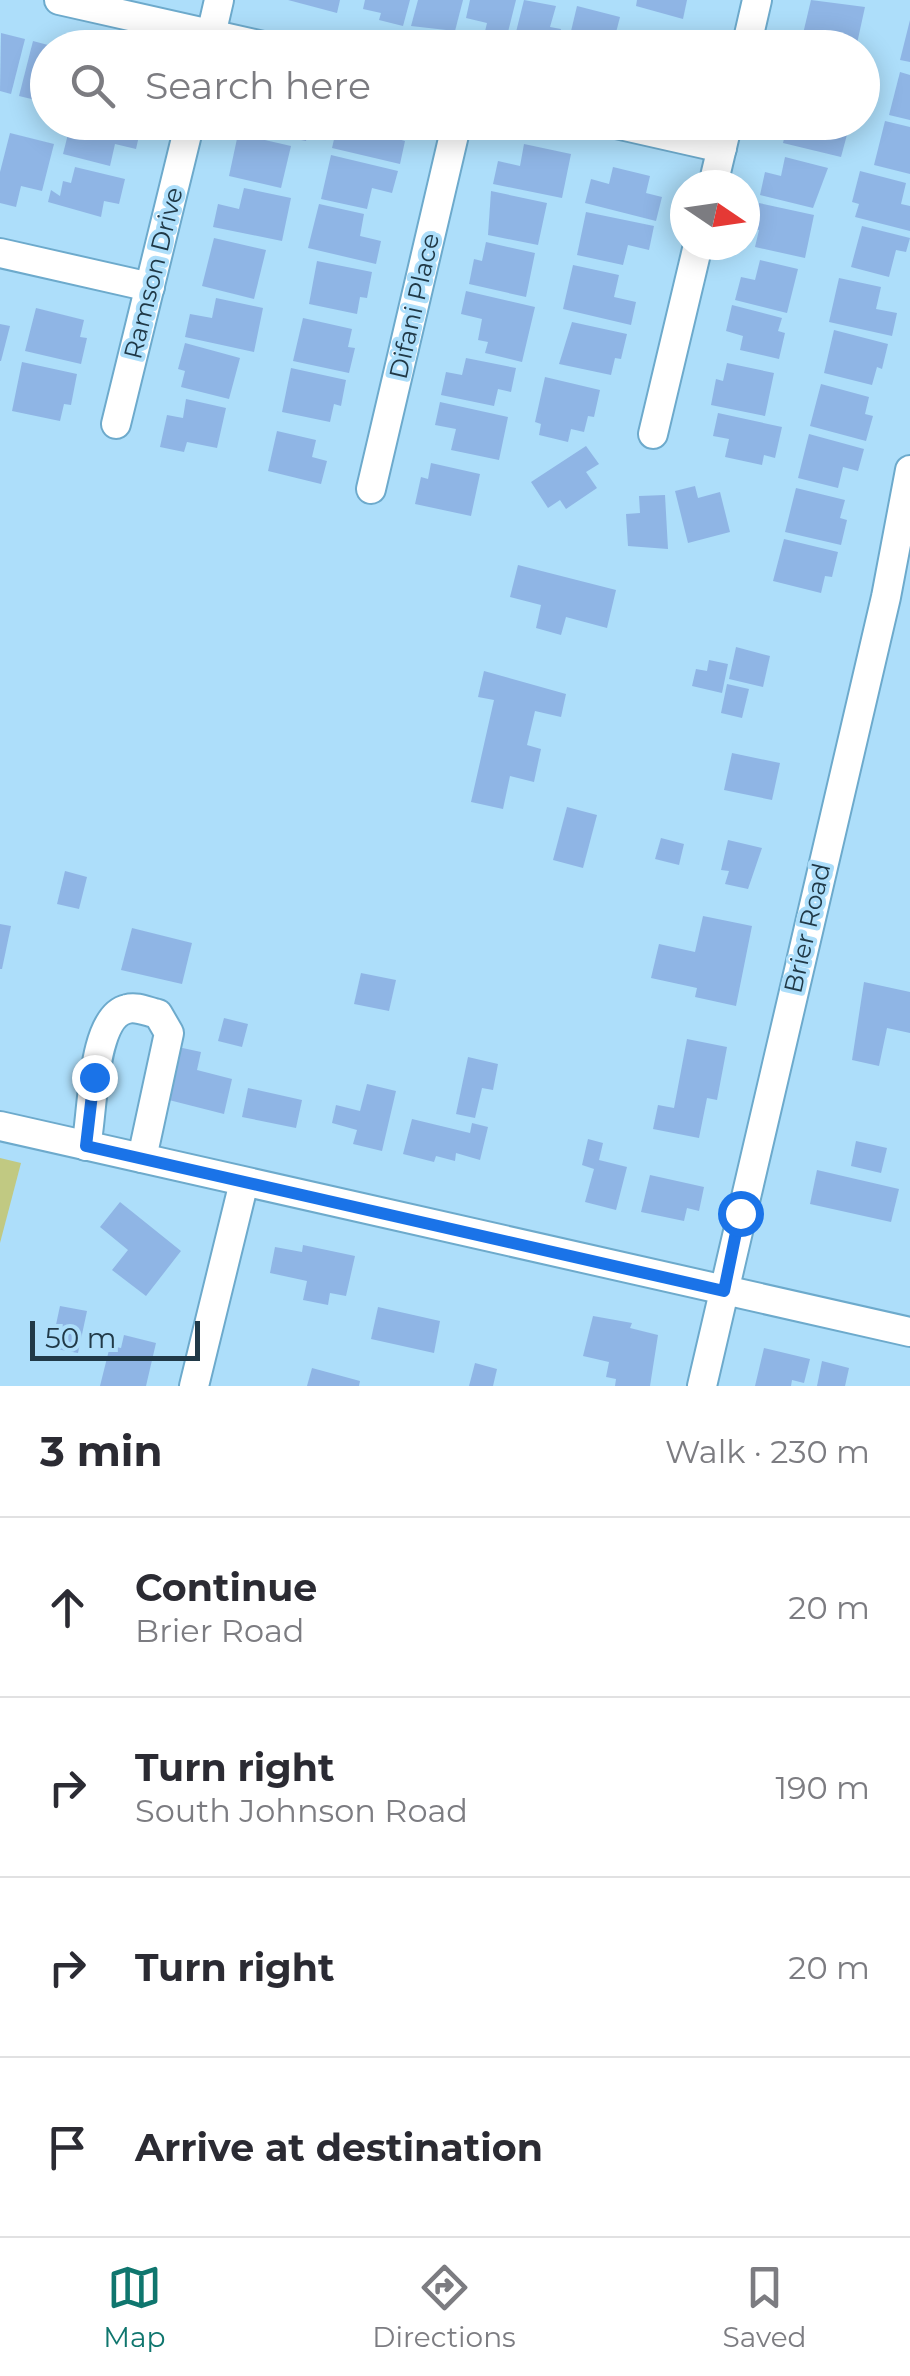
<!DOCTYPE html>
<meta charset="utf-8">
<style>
:root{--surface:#fff;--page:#f2f2f3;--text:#2b2b33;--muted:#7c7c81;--line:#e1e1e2;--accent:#0f766e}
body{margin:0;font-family:Montserrat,sans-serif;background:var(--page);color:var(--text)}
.compass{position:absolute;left:670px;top:170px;width:90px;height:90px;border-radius:50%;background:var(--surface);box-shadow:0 5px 25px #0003;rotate:103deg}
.scale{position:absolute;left:30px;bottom:25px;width:170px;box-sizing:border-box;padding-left:10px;border:5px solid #203947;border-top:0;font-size:28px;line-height:35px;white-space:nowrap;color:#203947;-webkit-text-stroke:8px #addefa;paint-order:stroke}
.stop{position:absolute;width:30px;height:30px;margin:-22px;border:8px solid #1a73e8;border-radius:50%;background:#fff}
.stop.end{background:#1a73e8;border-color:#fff;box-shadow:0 2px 10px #0008}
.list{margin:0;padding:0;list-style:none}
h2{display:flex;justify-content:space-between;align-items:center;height:130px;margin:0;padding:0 40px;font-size:42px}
h2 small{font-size:32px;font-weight:400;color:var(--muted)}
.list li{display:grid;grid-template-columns:65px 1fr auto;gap:30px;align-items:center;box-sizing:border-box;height:180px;padding:0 40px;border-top:2px solid var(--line)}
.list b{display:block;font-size:38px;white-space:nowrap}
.list p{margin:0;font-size:32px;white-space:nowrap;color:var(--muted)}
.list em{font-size:32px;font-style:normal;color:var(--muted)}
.icon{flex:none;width:55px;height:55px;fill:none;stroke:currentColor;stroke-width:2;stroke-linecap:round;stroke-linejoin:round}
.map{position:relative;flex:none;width:910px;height:1386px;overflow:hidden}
.search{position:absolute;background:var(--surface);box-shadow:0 5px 25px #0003;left:30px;right:30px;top:30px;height:110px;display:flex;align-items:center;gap:25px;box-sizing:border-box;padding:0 35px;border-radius:55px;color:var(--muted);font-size:38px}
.sheet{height:850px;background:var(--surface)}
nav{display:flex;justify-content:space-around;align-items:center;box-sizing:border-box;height:140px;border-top:2px solid var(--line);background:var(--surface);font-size:28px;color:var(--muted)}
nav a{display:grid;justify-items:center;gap:5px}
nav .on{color:var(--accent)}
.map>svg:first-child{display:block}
.green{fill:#c1c982}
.building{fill:#8fb5e5}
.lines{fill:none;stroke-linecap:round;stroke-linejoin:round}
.minor-casing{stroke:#6daacc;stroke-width:32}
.minor{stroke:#fff;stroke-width:28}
.route{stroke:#1a73e8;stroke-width:12}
.labels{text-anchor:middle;stroke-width:8;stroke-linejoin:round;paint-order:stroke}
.street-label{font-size:25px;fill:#203947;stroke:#addefa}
</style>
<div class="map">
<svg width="910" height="1386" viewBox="0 0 910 1386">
<rect width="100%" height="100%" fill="#addefa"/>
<path class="green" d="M0,1158l21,5 -21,80z"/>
<g class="building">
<path d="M288,0h52l-3,13z"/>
<path d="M365,0h45l-7,26 -24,-6 2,-7 -18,-4z"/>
<path d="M418,0h45l-8,31 -44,-5z"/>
<path d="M470,0h46l-12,48 -22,-4 5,-21 -21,-5z"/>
<path d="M524,0l32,6 -6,21 11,2 -4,15 -18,-4 -2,8h-25z"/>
<path d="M637,0h50l-4,19 -47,-13z"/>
<path d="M811,0l54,7 -9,41 -54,-10z"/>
<path d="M577,6l43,11 -8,31h-45z"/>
<path d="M910,20v42l-10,-2z"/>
<path d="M648,30l52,13 -1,5h-55z"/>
<path d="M1,33l24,6 -14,55 -11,-3z"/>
<path d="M33,41l15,4v58l-29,-7z"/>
<path d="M900,72l10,3v45l-21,-5z"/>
<path d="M885,121l25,6v47l-36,-9z"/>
<path d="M71,122h52l18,5 -5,22 -21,-5 -5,22 -47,-12z"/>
<path d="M238,122h72l-4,19 -68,-14z"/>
<path d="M338,122h49l-3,13 21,6 -5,23 -68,-16z"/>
<path d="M780,122h57l-2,6 13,3 -7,26 -58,-14 4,-17z"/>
<path d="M10,133l44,11 -12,47 -21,-5 -5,21 -16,-4v-31z"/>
<path d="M238,134l53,12 -10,42 -52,-12z"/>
<path d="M524,144l47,10 -9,44 -69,-14 5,-23 22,5z"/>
<path d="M331,155l67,16 -6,22 -20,-5 -5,21 -46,-10z"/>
<path d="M785,157l43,11 -15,40 -53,-13 5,-23 16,4z"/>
<path d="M75,167l50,12 -6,25 -15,-3 -3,16 -53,-15 3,-12 9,6 3,-15 8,2z"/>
<path d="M613,167l37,9 -4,17 16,4 -6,24 -71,-18 6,-24 18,5z"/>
<path d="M860,171l46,12 -5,21 9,2v25l-55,-14 4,-13 -7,-2z"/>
<path d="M244,188l47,10 -9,43 -69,-14 5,-23 21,5z"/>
<path d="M491,191l56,12 -9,42 -50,-10z"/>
<path d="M759,203l55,12 -9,43 -50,-11 4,-17 -6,-1z"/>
<path d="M319,204l45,10 -4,22 21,5 -5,23 -68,-16z"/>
<path d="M586,212l68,14 -5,24 -21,-5 -5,20 -46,-10z"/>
<path d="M862,226l48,12 -4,14 -10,-2 -7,27 -38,-10z"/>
<path d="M214,238l52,12 -12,49 -52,-13z"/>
<path d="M486,242l49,11 -9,44 -57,-13 5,-25 8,2z"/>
<path d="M760,260l38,9 -11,44 -52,-13 6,-23 14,3z"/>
<path d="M317,261l55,11 -5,26 -7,-1 -3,17 -48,-10z"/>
<path d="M573,265l46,10 -5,22 22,5 -5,23 -68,-16z"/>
<path d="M839,278l42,9 -5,22 21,4 -5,23 -63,-14z"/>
<path d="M466,291l69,16 -13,55 -37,-9 3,-11 -10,-2 4,-21 -21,-5z"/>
<path d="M216,298l47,10 -9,44 -69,-15 5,-23 22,4z"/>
<path d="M732,305l50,13 -4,13 7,2 -6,26 -39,-9 3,-14 -17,-5z"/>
<path d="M36,308l48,12 -4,17 7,1 -6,26 -56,-13z"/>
<path d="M303,318l49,11 -4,18 7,1 -6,25 -56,-12z"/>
<path d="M572,322l55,12 -6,25 -6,-1 -4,17 -52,-11z"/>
<path d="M0,324l10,2 -9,35h-1z"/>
<path d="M834,330l54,14 -6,25 -5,-2 -5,18 -48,-12z"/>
<path d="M185,343l55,15 -11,41 -48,-12 4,-16 -7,-2z"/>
<path d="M466,358l50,10 -5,24 -13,-3 -4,17 -53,-11 5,-23 16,3z"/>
<path d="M22,362l55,12 -6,31 -7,-1 -4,17 -48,-10z"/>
<path d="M727,363l47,10 -9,43 -54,-11 5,-26 7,2z"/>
<path d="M291,368l55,12 -5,26 -7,-2 -4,18 -48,-10z"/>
<path d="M545,377l55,13 -6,27 -6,-1 -4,16 -13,-3 -3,13 -29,-7 2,-11 -6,-2z"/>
<path d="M821,384l48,13 -4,17 8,2 -7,25 -56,-15z"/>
<path d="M186,399l40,9 -9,40 -30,-6 -3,10 -24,-5 7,-32 16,3z"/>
<path d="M440,402l68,15 -9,43 -48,-10 5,-21 -21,-4z"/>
<path d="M718,413l64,14 -7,31 -11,-3 -2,10 -37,-8 4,-18 -16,-3z"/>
<path d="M277,431l39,9 -4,17 15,4 -6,23 -53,-13z"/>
<path d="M809,434l55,15 -6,22 -15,-4 -5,21 -40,-10z"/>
<path d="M586,446l13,18 -13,8 11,16 -31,21 -6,-9 -12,8 -17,-26z"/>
<path d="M431,463l49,11 -9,42 -56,-12 6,-27 7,2z"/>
<path d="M695,486l3,12 22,-6 10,40 -42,11 -13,-52z"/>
<path d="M796,488l49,12 -5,18 7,2 -6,25 -56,-13z"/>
<path d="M665,495l3,54 -40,-3 -2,-32 14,-1 -1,-17z"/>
<path d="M784,539l54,13 -6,25 -7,-1 -4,17 -48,-12z"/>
<path d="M518,565l98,25 -9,38 -41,-11 -5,18 -25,-7 5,-23 -31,-8z"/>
<path d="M736,647l34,9 -7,31 -34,-8z"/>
<path d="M709,660l19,4 -6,29 -30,-7 4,-17 11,2z"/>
<path d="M484,671l82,23 -5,23 -26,-6 -8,34 14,4 -7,33 -24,-6 -7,33 -32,-7 23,-102 -16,-3z"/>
<path d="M727,684l22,5 -7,29 -21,-5z"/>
<path d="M732,753l48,10 -8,37 -48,-10z"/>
<path d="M567,807l30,8 -14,53 -30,-8z"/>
<path d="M661,838l23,6 -5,21 -24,-6z"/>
<path d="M728,840l34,8 -14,41 -23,-5 4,-13 -8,-1z"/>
<path d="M65,871l22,6 -8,32 -22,-5z"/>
<path d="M703,916l49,10 -16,80 -41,-9 2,-9 -46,-10 8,-34 36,8z"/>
<path d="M0,924l11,2 -9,43h-2z"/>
<path d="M132,928l60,15 -10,41 -61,-14z"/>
<path d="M361,973l35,7 -7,31 -35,-7z"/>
<path d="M864,982l46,10v41l-23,-5 -8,38 -27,-6z"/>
<path d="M224,1018l24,6 -6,23 -24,-6z"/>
<path d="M687,1039l40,8 -10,53 -10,-2 -8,40 -46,-9 5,-24 16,3z"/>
<path d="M178,1047l23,5 -4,18 35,9 -8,35 -59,-15z"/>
<path d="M468,1057l30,7 -5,26 -11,-2 -7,30 -19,-4z"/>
<path d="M367,1084l29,7 -14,60 -29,-7 4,-14 -25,-7 4,-18 24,6z"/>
<path d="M248,1088l54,12 -6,28 -54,-11z"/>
<path d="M412,1119l58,14 2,-10 16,4 -8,33 -24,-7 -1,8 -19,-5 -2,6 -31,-8z"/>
<path d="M588,1139l15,4 -4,17 28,7 -11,43 -31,-8 9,-33 -12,-4z"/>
<path d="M856,1141l31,7 -6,25 -30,-7z"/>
<path d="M817,1170l82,19 -8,33 -81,-18z"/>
<path d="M650,1175l54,12 -5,24 -12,-3 -3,13 -43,-9z"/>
<path d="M120,1202l61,49 -35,45 -34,-26 16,-20 -28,-23z"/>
<path d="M303,1245l52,11 -9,40 -16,-3 -2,12 -25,-5 4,-19 -37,-8 5,-26 27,5z"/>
<path d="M60,1306l27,5 -9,42 -27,-5z"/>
<path d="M378,1307l62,14 -6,32 -63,-14z"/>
<path d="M593,1316l39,7 -2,5 28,7 -8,51h-35l1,-7 -10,-2 3,-15 -26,-6z"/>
<path d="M124,1335l32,8 -10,43h-46l10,-40 11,2z"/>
<path d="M764,1348l46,11 -6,24 -12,-3 -1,6h-36z"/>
<path d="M822,1361l27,7 -4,18h-28z"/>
<path d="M475,1363l22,6 -4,17h-24z"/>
<path d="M312,1368l48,13 -1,5h-52z"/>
</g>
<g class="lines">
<defs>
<g id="minor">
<path d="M59,0l213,48"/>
<path d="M208,48l11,-48"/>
<path d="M746,48l11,-48"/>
<path d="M607,122l115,26"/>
<path d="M713,185l15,-63"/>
<path d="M0,253l150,34"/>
<path d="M116,424l74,-302"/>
<path d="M653,434l45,-189"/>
<path d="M371,489l86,-367"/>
<path d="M0,1126l910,206"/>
<path d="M86,1146c7,-30 5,-129 41,-137 10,-3 21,3 31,5l11,19 -27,125"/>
<path d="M194,1386l50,-204"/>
<path d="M702,1386l184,-789 24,-127"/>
</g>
</defs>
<use href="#minor" class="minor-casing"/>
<use href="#minor" class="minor"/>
</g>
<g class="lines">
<path class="route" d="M94,1077l-8,69 638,145 16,-78"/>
</g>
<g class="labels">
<g class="street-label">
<text transform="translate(153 273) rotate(-76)" y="9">Ramson Drive</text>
<text transform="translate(414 306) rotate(-77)" y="9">Difani Place</text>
<text transform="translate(807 928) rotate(-77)" y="9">Brier Road</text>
</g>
</g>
</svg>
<svg class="compass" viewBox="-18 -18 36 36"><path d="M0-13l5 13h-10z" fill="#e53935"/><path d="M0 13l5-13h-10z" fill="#7c7c81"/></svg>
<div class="scale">50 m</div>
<div class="stop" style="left:740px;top:1213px"></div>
<div class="stop end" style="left:94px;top:1077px"></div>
<div class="search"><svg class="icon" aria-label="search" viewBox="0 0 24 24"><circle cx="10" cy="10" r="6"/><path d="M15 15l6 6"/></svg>Search here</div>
</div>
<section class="sheet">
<h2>3 min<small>Walk · 230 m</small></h2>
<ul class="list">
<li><svg class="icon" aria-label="ahead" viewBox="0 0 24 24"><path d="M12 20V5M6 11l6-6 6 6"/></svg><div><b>Continue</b><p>Brier Road</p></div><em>20 m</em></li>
<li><svg class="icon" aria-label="right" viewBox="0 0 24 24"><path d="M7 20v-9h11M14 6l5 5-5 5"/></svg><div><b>Turn right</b><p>South Johnson Road</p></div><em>190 m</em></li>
<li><svg class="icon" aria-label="right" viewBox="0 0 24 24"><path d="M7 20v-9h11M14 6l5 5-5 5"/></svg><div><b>Turn right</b></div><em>20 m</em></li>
<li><svg class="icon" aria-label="arrive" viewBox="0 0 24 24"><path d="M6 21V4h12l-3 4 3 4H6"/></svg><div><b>Arrive at destination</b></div></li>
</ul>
</section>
<nav>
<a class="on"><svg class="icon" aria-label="map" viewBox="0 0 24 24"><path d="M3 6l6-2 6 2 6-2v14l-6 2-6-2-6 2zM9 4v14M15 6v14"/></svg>Map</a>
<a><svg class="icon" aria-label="directions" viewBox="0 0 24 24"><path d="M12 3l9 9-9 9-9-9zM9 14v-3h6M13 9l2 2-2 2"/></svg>Directions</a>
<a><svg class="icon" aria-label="saved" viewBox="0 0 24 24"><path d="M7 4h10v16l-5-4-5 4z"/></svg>Saved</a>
</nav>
